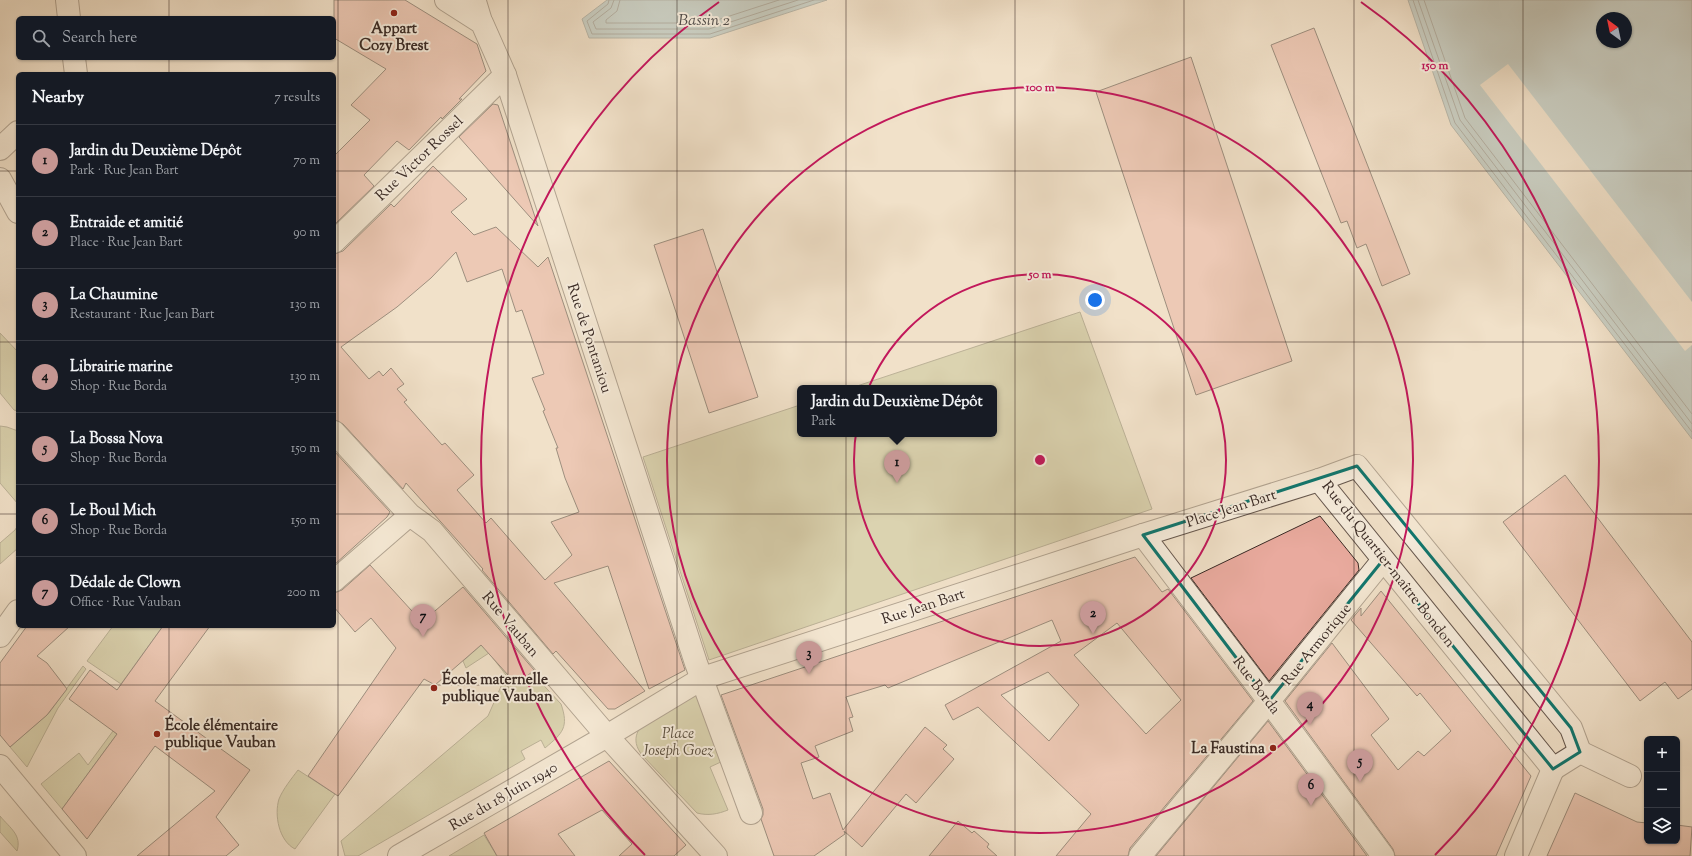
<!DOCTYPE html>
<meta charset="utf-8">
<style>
:root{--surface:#171b24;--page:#20242c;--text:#f1f3f6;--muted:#9ea1a6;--line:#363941;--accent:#c59692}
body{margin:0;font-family:"Sorts Mill Goudy",serif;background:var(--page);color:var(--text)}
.controls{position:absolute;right:12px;bottom:12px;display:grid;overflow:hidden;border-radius:6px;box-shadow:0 1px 3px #0004}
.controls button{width:36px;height:36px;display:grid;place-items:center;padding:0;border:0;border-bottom:1px solid var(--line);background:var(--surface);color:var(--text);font:20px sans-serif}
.compass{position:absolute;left:1596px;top:12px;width:36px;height:36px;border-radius:50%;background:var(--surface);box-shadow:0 1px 3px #0004;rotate:327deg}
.you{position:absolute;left:1095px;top:300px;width:14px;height:14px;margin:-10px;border:3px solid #fff;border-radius:50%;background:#1a73e8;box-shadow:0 0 0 6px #1a73e833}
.badge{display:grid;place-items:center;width:26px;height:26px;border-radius:50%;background:var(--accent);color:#111;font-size:13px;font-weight:700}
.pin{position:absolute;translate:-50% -33px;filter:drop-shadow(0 1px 2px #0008)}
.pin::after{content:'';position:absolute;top:21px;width:14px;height:12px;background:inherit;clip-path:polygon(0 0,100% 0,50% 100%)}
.popup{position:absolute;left:797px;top:385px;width:200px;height:52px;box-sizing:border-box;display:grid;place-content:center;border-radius:6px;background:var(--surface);filter:drop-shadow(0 1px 3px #0005);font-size:13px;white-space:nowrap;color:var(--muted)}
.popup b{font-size:15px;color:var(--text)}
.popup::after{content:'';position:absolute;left:50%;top:100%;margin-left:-8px;border:8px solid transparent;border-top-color:var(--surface)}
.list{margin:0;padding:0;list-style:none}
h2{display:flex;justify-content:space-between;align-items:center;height:52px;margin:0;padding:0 16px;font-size:17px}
h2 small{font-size:13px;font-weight:400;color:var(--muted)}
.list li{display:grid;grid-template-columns:26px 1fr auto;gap:12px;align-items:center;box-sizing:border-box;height:72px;padding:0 16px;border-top:1px solid var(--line)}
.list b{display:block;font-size:15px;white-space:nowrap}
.list p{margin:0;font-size:13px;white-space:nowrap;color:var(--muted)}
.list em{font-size:13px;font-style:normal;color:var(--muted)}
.icon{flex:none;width:22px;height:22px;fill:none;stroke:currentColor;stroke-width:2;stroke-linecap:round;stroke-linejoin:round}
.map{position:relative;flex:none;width:1692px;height:856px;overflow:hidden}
.search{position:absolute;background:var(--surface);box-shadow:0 1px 3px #0004;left:16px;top:16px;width:320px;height:44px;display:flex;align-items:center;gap:10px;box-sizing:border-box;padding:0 14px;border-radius:6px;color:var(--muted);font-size:15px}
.panel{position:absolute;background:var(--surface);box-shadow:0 1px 3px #0004;left:16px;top:72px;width:320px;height:556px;border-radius:6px}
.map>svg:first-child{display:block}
.green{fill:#c0c192;stroke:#7c765c}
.water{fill:#9ebbbf;stroke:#768181;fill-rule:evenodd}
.pier{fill:#f1e1c9}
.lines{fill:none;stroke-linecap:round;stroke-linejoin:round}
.shore{stroke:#6c7272;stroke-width:1}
.building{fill:#e9aa9e;stroke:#392a25;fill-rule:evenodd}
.pedestrian-casing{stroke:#67584e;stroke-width:23}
.minor-casing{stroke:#67584e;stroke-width:24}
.tertiary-casing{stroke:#67584e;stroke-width:24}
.pedestrian{stroke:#f6ecdc;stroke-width:21}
.minor{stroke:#f6ecdc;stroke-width:22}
.tertiary{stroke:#f6ecdc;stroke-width:22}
.marked{fill:none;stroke:#0f766e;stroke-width:3;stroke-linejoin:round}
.grid{fill:none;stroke:#392a25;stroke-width:1;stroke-opacity:0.55}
.ring{fill:none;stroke:#c2185b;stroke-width:2}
.poi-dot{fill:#8f2418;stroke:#f6ecdc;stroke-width:1.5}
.labels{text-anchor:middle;stroke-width:4;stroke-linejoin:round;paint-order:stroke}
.poi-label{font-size:15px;font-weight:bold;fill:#392a25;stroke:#f6ecdc;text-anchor:start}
.street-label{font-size:15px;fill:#392a25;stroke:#f6ecdc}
.park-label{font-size:15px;font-style:italic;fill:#5b5040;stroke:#f6ecdc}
.water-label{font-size:16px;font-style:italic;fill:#524e4c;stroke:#f6ecdc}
.centre{fill:#c2185b;stroke:#f6ecdc;stroke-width:2}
.ring-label{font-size:12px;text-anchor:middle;font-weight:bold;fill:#c2185b;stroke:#f6ecdc;stroke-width:4;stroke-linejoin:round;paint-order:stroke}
</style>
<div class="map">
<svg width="1692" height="856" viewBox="0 0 1692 856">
<rect width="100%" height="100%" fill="#f1e1c9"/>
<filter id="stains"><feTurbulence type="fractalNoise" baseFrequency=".005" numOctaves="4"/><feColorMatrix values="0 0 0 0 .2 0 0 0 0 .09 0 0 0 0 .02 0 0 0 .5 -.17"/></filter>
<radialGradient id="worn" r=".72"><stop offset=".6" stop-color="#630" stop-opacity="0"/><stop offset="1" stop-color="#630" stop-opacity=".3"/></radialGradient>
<g class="green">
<path d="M1080,312l72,197 -443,151 -66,-203 157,-52v29h194v-46h-143z"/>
<path d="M0,333l18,19v59l-4,-1 -14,-17z"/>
<path d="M0,426l7,1 11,4v73l-18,-21z"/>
<path d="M18,525v23l-18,16v-21l15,-13z"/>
<path d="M113,626h50l-42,58 -34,-23z"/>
<path d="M495,633l66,71c8,23 2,29 -16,44l-4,-8 -20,11 4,8 -167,97h-13l-4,-15 147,-125 18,-41 -17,-22 -23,15 -3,-7z"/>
<path d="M83,666l3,3 -28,39 -31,59 -17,-20 39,-34z"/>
<path d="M698,693l25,68 -13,6 18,43c-10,4 -20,6 -31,3l-55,-58c-25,-32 34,-51 56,-62z"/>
<path d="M113,731l4,3 -55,75 -21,-25 38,-31 9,12z"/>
<path d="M298,770l37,24 -40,55c-16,-8 -21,-34 -16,-50 4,-10 13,-21 19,-29z"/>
<path d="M0,816c10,12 22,19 17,35l-17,-19z"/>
<path d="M484,835l13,21h-48z"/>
</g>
<g class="water">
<path d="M607,0h220l-117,38h-121l-7,-19z"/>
<path d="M1408,0h284v439l-241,-314zM1602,18h24v24h-24z"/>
</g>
<path class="pier" d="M1508,64l184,238v43l-7,6 -205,-266z"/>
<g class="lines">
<g class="shore">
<path d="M609,0l-1,4 -21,17 5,13h118l104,-34"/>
<path d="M614,0l-3,8 -18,14 3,7h113l89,-29"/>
<path d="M620,0l-3,11 -11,9v3h102l71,-23"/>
<path d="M1413,0l42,123 237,309"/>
<path d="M1418,0l42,120 232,304"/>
<path d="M1424,0l41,118 227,296"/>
</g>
</g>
<g class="building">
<path d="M334,0h71l72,44 9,27 -27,28h3l-20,20 -1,-2 -32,33 -12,-9 -33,34 10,11 -40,39v-69l36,-36 -19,-15 35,-36 -52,-31z"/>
<path d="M1314,28l96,246 -28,12 -16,-42 -9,4 -10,-27 -6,2 -70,-178z"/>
<path d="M1191,57l101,304 -96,34 -100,-303z"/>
<path d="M493,104l5,1 40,121 -79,-89z"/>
<path d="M433,166l34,33 -16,13 23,23 22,-8 42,40 10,-10 137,413 -36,19 -41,-123 -54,17 91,108 -30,18h-7l-52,-58 -3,3 -71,-84 1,-1 -77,-86 -3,6 -60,-65 -9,-4v-166l9,-3 48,-47 3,3zM456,252l11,30 35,-13 14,43 6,-2 22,64 -12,4 13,32 -2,1 15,37h-2l9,30 14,34 -28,10 21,33 -27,25 -54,-62 -5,5 -29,-33 17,-15 -29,-32 -3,2 -38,-43 3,-2 -10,-11 7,-5 -13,-16 -8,8 -4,-5 -10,8 -28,-32 56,-40 34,-29z"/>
<path d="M703,229l55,168 -49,16 -55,-168z"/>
<path d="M334,451l56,61 -3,5 -53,48z"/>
<path d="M1565,475l127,167v47l-14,10 -13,-17 -25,19 -137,-179z"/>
<path d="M1320,516l38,47 1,7 -90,111 -78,-103z"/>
<path d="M1135,557l27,35 6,-3 85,112 -123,147 -2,8h-72l35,-42 -113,-107 -25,13 -8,-15 116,-64 -9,-21 -164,68 -3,-3 -39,12 7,20 -4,1 4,13 -38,15 4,11 -18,6 12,36 17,-6 13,37 82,-103 22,18 -4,4 11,10 -38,44 -10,-9 -44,53 -18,-16 1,3 -31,22h-40l-13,-37 2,-4v-6l-42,-114zM1117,623l64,77 -35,34 -72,-79zM1048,672l31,33 -30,36 -48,-46z"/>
<path d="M370,565l52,57 41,-35 71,83 -17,15 -36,-40 -46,40 -11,-6 -86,117 -30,-20 88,-128 -25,-30 -16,14 -21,-25v-14l8,-3z"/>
<path d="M1381,591l150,185 -35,80h-101l-2,-7 -108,-148 47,-58 57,76 -18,16 27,35 20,-19 6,5 27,-25 -31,-38 -3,3 -66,-76 10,-12v8z"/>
<path d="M27,626h43l-33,30 10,7 20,26 -20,26 -37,32 -10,-12v-72z"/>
<path d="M163,626h47l-55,75 95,69 -34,47 23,28 -13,11h-89l78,-65 -60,-45 -68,93 -25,-30 55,-75 -48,-35 21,-29 27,20z"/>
<path d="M1268,721l99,135h-211z"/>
<path d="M609,761l77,84 -12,11h-55l13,-12 -30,-34 -44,24 17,22h-78l-13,-23z"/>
<path d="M1575,793l62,29 10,1v18h30v-16l15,2 -2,29h-143z"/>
<path d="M958,821l14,12 2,-2 15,13 -2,3 10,9h-68z"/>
</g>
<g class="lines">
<defs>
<g id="pedestrian">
<path d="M475,0l7,23"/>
<path d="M334,581l76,-66"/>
</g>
<g id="minor">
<path d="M67,0l2,18"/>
<path d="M446,0l36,23 23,52 191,588 55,150"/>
<path d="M74,58l2,16"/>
<path d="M0,149l18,-17"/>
<path d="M0,179l18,33"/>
<path d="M334,242l171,-167"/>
<path d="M334,432l76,83 22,16 175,205 109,120"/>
<path d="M1319,480l234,289"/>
<path d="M1143,535l126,166 114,155"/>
<path d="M0,636l18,-25"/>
<path d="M1553,769l27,-17 50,24"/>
<path d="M399,856l208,-120 96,-58 440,-143 176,-55 38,-14 214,262 9,24"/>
<path d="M1140,856l129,-155 114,-141"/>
<path d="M1516,856l37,-87"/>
</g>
<path id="tertiary" d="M0,766l75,90"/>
</defs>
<use href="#pedestrian" class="pedestrian-casing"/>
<use href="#minor" class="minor-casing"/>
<use href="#tertiary" class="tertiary-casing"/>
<use href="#pedestrian" class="pedestrian"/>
<use href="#minor" class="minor"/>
<use href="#tertiary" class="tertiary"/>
</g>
<path d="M0 0H1692V856H0ZM1357,466l214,262 9,24 -27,17 -170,-209 -114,141 -126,-166z" fill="#f1e1c9" fill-opacity=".55" fill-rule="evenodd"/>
<path class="marked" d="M1357,466l214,262 9,24 -27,17 -170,-209 -114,141 -126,-166z"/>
<path class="grid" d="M169,0v18M338,0v856M508,0v856M677,0v856M846,0v856M1015,0v856M1184,0v856M1354,0v856M1523,0v856M169,58v16M0,171h18M334,171h1358M0,342h18M334,342h1358M0,514h18M334,514h1358M169,626v230M0,685h1692"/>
<g class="ring">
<circle cx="1040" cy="460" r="186"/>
<circle cx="1040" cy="460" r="373"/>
<path d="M645 855A559 559 0 0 1 719 2M1361 2A559 559 0 0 1 1435 855"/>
</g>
<g class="poi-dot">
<circle cx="394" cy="13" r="4"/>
<circle cx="434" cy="688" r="4"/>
<circle cx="157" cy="734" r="4"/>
<circle cx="1273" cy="748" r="4"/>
</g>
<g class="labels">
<g class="poi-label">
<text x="394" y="33" text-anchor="middle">Appart<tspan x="394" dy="17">Cozy Brest</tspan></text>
<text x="442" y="684">École maternelle<tspan x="442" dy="17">publique Vauban</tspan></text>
<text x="165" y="730">École élémentaire<tspan x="165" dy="17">publique Vauban</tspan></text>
<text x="1265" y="753" text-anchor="end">La Faustina</text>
</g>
<g class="street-label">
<text transform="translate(419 158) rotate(-44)" y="5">Rue Victor Rossel</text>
<text transform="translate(590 338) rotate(72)" y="5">Rue de Pontaniou</text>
<text transform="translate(1231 508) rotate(-18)" y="5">Place Jean Bart</text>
<text transform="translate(1389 564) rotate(52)" y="5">Rue du Quartier-maître Bondon</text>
<text transform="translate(923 606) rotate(-18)" y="5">Rue Jean Bart</text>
<text transform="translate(511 624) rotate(50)" y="5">Rue Vauban</text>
<text transform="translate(1316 644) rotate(-51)" y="5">Rue Armorique</text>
<text transform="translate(1257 685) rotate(53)" y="5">Rue Borda</text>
<text transform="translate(503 796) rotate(-30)" y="5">Rue du 18 Juin 1940</text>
</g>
<g class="park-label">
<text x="678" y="738">Place<tspan x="678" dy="17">Joseph Goez</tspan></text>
</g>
<g class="water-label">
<text x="704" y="25">Bassin 2</text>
</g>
</g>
<circle cx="1040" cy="460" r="6" class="centre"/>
<g class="ring-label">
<text x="1435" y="69">150 m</text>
<text x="1040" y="91">100 m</text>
<text x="1040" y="278">50 m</text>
</g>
<rect width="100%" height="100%" filter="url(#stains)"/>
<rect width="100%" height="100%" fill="url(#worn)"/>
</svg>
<div class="controls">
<button>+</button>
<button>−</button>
<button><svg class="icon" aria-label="layers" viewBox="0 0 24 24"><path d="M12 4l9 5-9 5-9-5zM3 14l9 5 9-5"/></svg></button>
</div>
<svg class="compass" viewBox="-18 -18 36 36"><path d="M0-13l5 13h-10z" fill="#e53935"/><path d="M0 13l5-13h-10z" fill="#9ea1a6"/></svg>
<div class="you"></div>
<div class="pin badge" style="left:897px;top:483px">1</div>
<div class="popup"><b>Jardin du Deuxième Dépôt</b>Park</div>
<div class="pin badge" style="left:1093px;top:634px">2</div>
<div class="pin badge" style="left:809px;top:674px">3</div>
<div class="pin badge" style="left:1310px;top:725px">4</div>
<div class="pin badge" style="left:1360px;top:782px">5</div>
<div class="pin badge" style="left:1311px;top:806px">6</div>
<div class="pin badge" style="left:423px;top:637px">7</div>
<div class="search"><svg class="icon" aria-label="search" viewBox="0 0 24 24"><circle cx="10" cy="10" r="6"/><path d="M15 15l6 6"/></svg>Search here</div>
<section class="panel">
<h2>Nearby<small>7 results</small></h2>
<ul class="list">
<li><span class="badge">1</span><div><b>Jardin du Deuxième Dépôt</b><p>Park · Rue Jean Bart</p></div><em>70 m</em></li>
<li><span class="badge">2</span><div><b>Entraide et amitié</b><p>Place · Rue Jean Bart</p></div><em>90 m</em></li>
<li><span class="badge">3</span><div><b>La Chaumine</b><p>Restaurant · Rue Jean Bart</p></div><em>130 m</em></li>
<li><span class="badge">4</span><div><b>Librairie marine</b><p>Shop · Rue Borda</p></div><em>130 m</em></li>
<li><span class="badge">5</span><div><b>La Bossa Nova</b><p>Shop · Rue Borda</p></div><em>150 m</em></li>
<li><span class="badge">6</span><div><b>Le Boul Mich</b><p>Shop · Rue Borda</p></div><em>150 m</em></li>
<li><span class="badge">7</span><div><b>Dédale de Clown</b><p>Office · Rue Vauban</p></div><em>200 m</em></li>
</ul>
</section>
</div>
